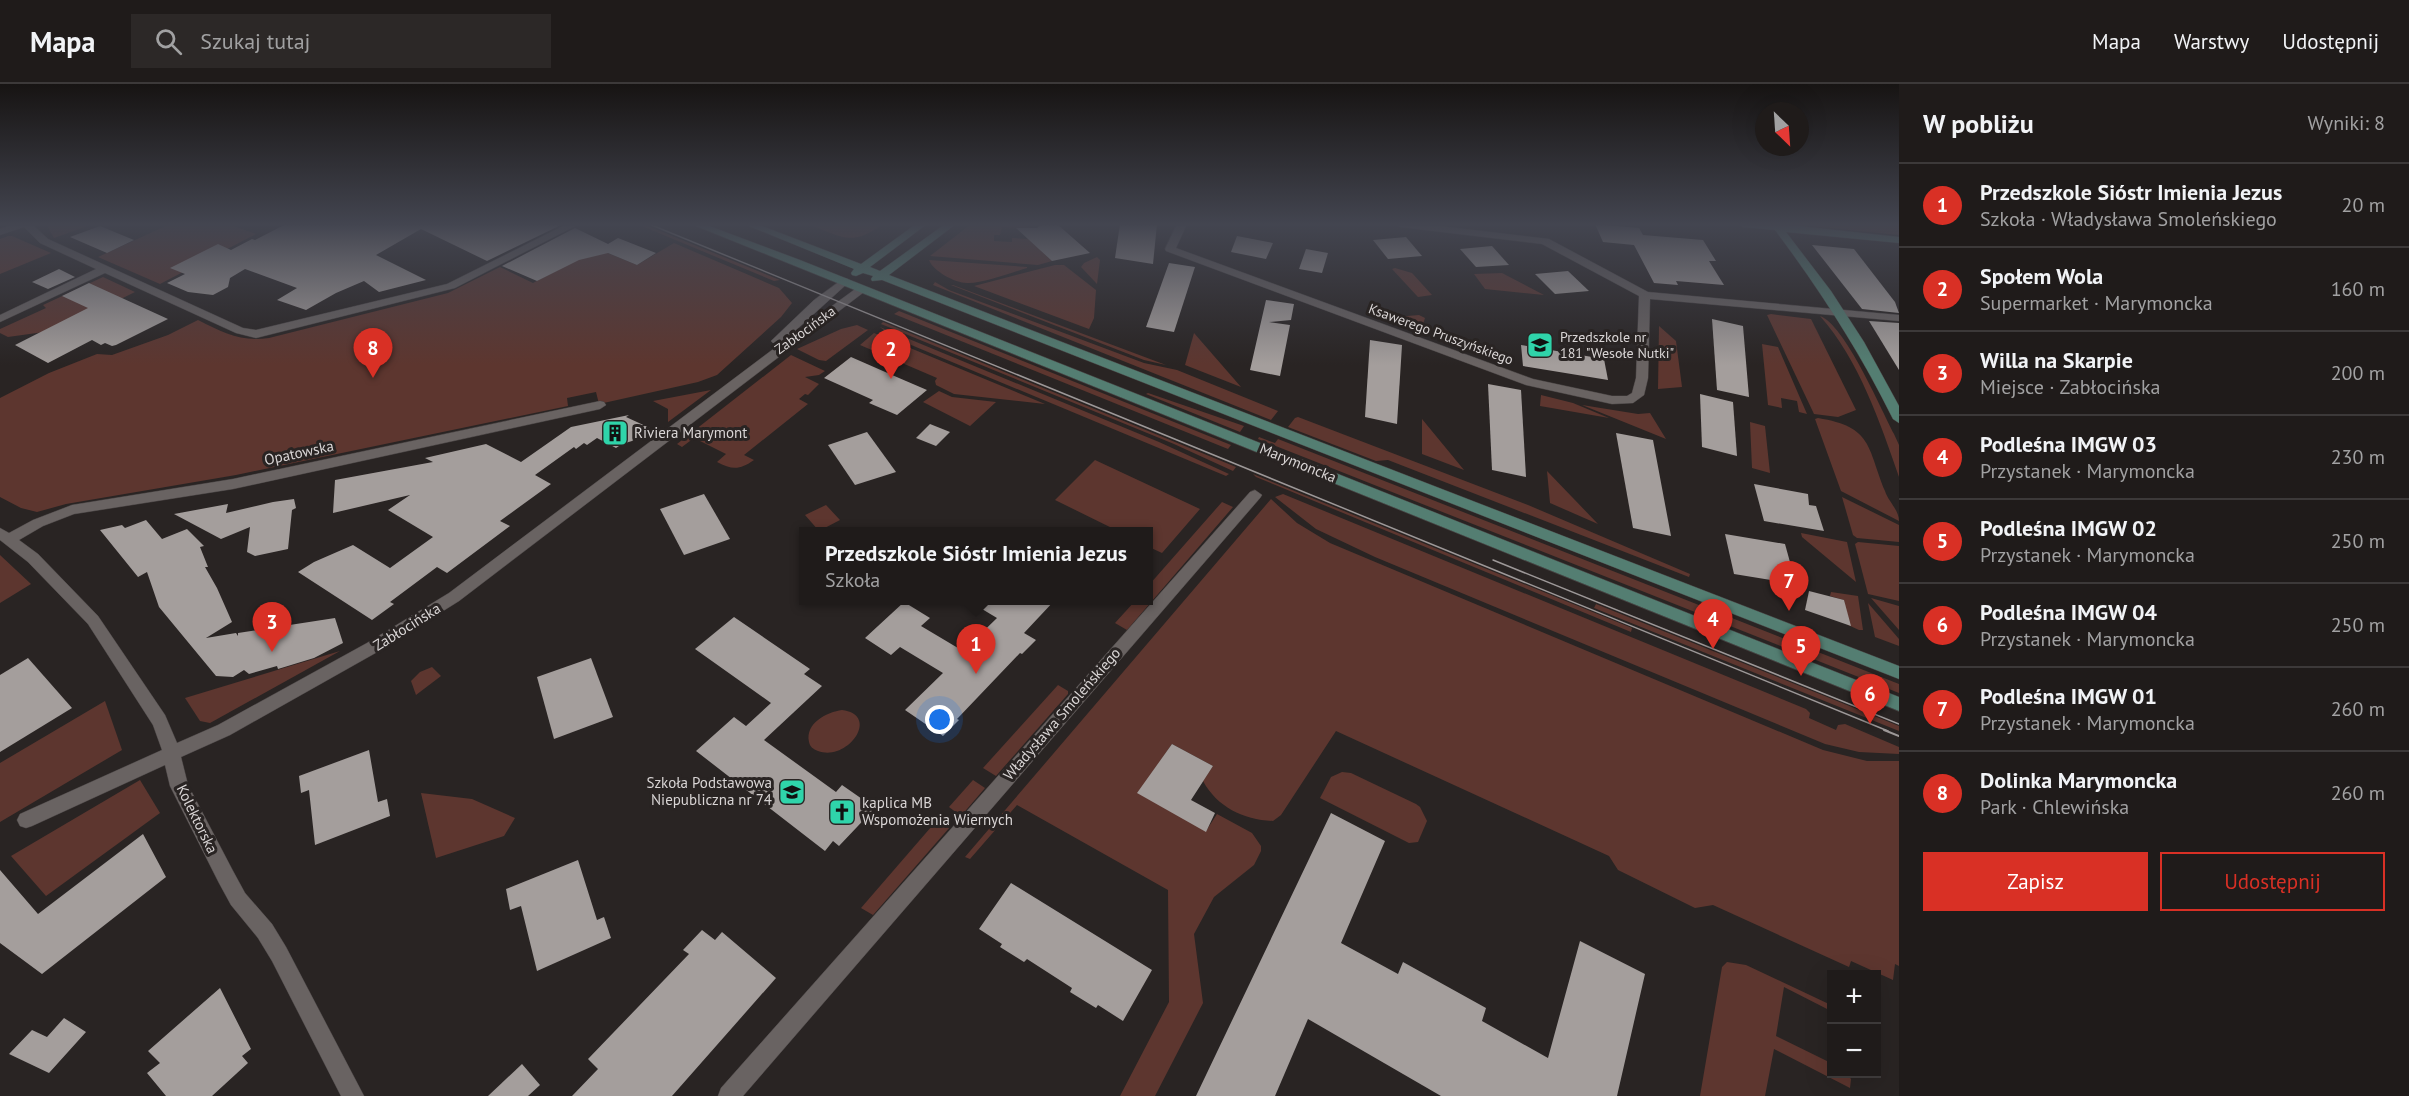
<!DOCTYPE html>
<html lang="pl">
<meta charset="utf-8">
<style>
:root{--surface:#1f1b1a;--page:#2c2827;--text:#f1f3f6;--muted:#a1a1a2;--line:#3c3939;--accent:#d93025}
body{margin:0;font-family:"PT Sans",sans-serif;background:var(--page);color:var(--text)}
.controls{position:absolute;right:18px;bottom:18px;display:grid;overflow:hidden;border-radius:0px;box-shadow:0 6px 24px #0002}
.controls button{width:54px;height:54px;display:grid;place-items:center;padding:0;border:0;border-bottom:2px solid var(--line);background:var(--surface);color:var(--text);font:30px sans-serif}
.compass{position:absolute;left:1755px;top:18px;width:54px;height:54px;border-radius:50%;background:var(--surface);box-shadow:0 6px 24px #0002;rotate:155deg}
.you{position:absolute;left:940px;top:636px;width:21px;height:21px;margin:-15px;border:4px solid #fff;border-radius:50%;background:#1a73e8;box-shadow:0 0 0 9px #1a73e833}
.badge{display:grid;place-items:center;width:39px;height:39px;border-radius:50%;background:var(--accent);color:#fff;font-size:20px;font-weight:700}
.pin{position:absolute;translate:-50% -50px;filter:drop-shadow(0 2px 3px #0008)}
.pin::after{content:'';position:absolute;top:32px;width:21px;height:18px;background:inherit;clip-path:polygon(0 0,100% 0,50% 100%)}
.popup{position:absolute;left:799px;top:443px;width:354px;height:78px;box-sizing:border-box;display:grid;place-content:center;border-radius:0px;background:var(--surface);filter:drop-shadow(0 2px 4px #0005);font-size:20px;white-space:nowrap;color:var(--muted)}
.popup b{font-size:22px;color:var(--text)}
.popup::after{content:'';position:absolute;left:50%;top:100%;margin-left:-12px;border:12px solid transparent;border-top-color:var(--surface)}
.list{margin:0;padding:0;list-style:none}
h2{display:flex;justify-content:space-between;align-items:center;height:78px;margin:0;padding:0 24px;font-size:26px}
h2 small{font-size:20px;font-weight:400;color:var(--muted)}
.list li{display:grid;grid-template-columns:39px 1fr auto;gap:18px;align-items:center;box-sizing:border-box;height:84px;padding:0 24px;border-top:2px solid var(--line)}
.list b{display:block;font-size:22px;white-space:nowrap}
.list p{margin:0;font-size:20px;white-space:nowrap;color:var(--muted)}
.list em{font-size:20px;font-style:normal;color:var(--muted)}
.actions{display:flex;gap:12px;padding:18px 24px}
.actions a{flex:1;padding:14px 0;border:2px solid var(--accent);border-radius:0px;text-align:center;font-size:21px;color:var(--accent)}
.actions .main{background:var(--accent);color:#fff}
.icon{flex:none;width:33px;height:33px;fill:none;stroke:currentColor;stroke-width:2;stroke-linecap:round;stroke-linejoin:round}
.map{position:relative;flex:none;width:1899px;height:1012px;overflow:hidden}
header{display:flex;align-items:center;gap:36px;box-sizing:border-box;height:84px;padding:0 30px;background:var(--surface);border-bottom:2px solid var(--line)}
header strong{font-size:28px}
nav{display:flex;gap:33px;margin-inline-start:auto;font-size:21px}
.search{width:420px;height:54px;background:var(--page);display:flex;align-items:center;gap:15px;box-sizing:border-box;padding:0 21px;border-radius:0px;color:var(--muted);font-size:22px}
main{display:flex}
aside{flex:1;background:var(--surface)}
.map>svg:first-child{display:block}
.green{fill:#5d362f}
.building{fill:#a49e9c}
.lines{fill:none;stroke-linecap:round;stroke-linejoin:round}
.street-casing{stroke:#464141;stroke-width:1}
.secondary-casing{stroke:#464141;stroke-width:1}
.street{fill:#696362;fill-rule:evenodd}
.secondary{fill:#547e72;fill-rule:evenodd}
.tram-far1{stroke:#9d9898;stroke-width:1.5}
.tram{stroke:#9d9898;stroke-width:2}
.labels{text-anchor:middle;stroke-width:6;stroke-linejoin:round;paint-order:stroke}
.far-street-label{font-size:14px;fill:#d9d5d5;stroke:#292423}
.far-poi-label{font-size:14px;fill:#d9d5d5;stroke:#292423;text-anchor:start}
.poi-label{font-size:15px;fill:#d9d5d5;stroke:#292423;text-anchor:start}
.street-label{font-size:15px;fill:#d9d5d5;stroke:#292423}
</style>
<header>
<strong>Mapa</strong>
<div class="search"><svg class="icon" aria-label="search" viewBox="0 0 24 24"><circle cx="10" cy="10" r="6"/><path d="M15 15l6 6"/></svg>Szukaj tutaj</div>
<nav><a>Mapa</a><a>Warstwy</a><a>Udostępnij</a></nav>
</header>
<main>
<div class="map">
<svg width="1899" height="1012" viewBox="0 0 1899 1012">
<rect width="100%" height="100%" fill="#292423"/>
<g class="green">
<path d="M46,140h47l-39,14z"/>
<path d="M170,140h58l28,10 -96,50 -62,-27z"/>
<path d="M637,140h6l137,56 -6,1z"/>
<path d="M807,140h76c-33,24 -41,12 -76,0z"/>
<path d="M971,140h52l7,4 -28,-1 -2,8h-6v6l18,1v-4l17,1 23,22 -14,4 -108,-9z"/>
<path d="M1808,140h91v11l-89,-9z"/>
<path d="M8,152h4l39,17 -51,21v-35z"/>
<path d="M674,159l105,45 13,15 -11,14 -64,58 -19,7 -99,22 -3,-12 -29,6 1,8 -332,69 -170,29 -29,8 -16,-4 -21,-11v-99l49,-25 48,-19 15,1 56,-20 30,-15c26,13 42,22 71,18l179,-45 52,-26 33,16 65,-34 39,16z"/>
<path d="M1097,173l3,3 -3,24 -16,-17 3,-4z"/>
<path d="M929,176l98,7v1c-14,4 -46,16 -60,15 -12,0 -34,-12 -38,-23z"/>
<path d="M1055,181h9l32,25 -2,28 -5,11 -115,-43z"/>
<path d="M1395,184l17,5 20,22 -14,2 -26,-28z"/>
<path d="M1502,189l42,22 -59,-6 -11,-15z"/>
<path d="M103,193l32,15 -77,38 -50,7 -8,-4v-4l46,-21 -3,-3z"/>
<path d="M935,198l14,8 195,73 33,7 101,41 -7,9 -338,-135z"/>
<path d="M951,201h2l213,80 -22,-5z"/>
<path d="M899,227l332,134 -3,4 -334,-135z"/>
<path d="M1771,230l40,5 45,91 -18,7 -24,-3 -47,-99z"/>
<path d="M1419,231l6,3 -4,13 -37,-13z"/>
<path d="M1820,232c25,9 60,91 74,118l5,11v32c-19,-55 -40,-117 -79,-161z"/>
<path d="M883,238l353,145 -3,4 -59,-27 -293,-120z"/>
<path d="M857,241l11,5 -42,31 -7,-1 -22,-11 44,-20z"/>
<path d="M1659,242l17,15 6,46 -24,2z"/>
<path d="M880,243l279,115 70,32 -3,2 -334,-139z"/>
<path d="M874,249l171,71 -91,-10 -18,-9 -1,-4 2,-3 -77,-33z"/>
<path d="M1194,249l47,54 -56,-22z"/>
<path d="M1762,260l16,3 29,67 -8,-2 -2,-11 -16,-3 1,10 -14,-3z"/>
<path d="M791,271l34,16 -6,4 -14,2 14,7 -11,11 -3,-1 -6,5 9,5 -64,51 10,5c-14,10 -22,10 -37,2l9,-8 -32,-16 -12,9 -5,-3z"/>
<path d="M711,306l-43,32v-13l-15,-8z"/>
<path d="M939,307l13,6 44,5 -26,24 -47,-24z"/>
<path d="M1148,309l96,33 -4,6 -94,-38z"/>
<path d="M1541,311l32,8 36,15 -69,-12z"/>
<path d="M1582,321l56,9 12,-1 16,26z"/>
<path d="M1298,333l230,88 162,69 -1,3 -301,-117 -12,1 -88,-34 7,-9z"/>
<path d="M1818,334c55,9 49,29 67,73 3,10 14,19 14,30l-58,-30 -26,-72z"/>
<path d="M1422,335l42,51 -42,-16z"/>
<path d="M1750,338l15,4 5,47 -18,-5z"/>
<path d="M1259,353l16,6 3,-4 621,245v9l-570,-226 -71,-28z"/>
<path d="M1095,376l105,49 -38,44 -13,-6 -1,-15 -30,-1 -63,-31z"/>
<path d="M1547,387l51,53 -48,-21z"/>
<path d="M1253,390l379,154 -1,4 -375,-155z"/>
<path d="M1283,410l523,215 4,4 -1,5 27,12 2,-5 7,-1 54,23v7l-40,-2 -34,-8 -450,-187 -59,-28 -41,-32z"/>
<path d="M1842,413l57,28v17l-42,-4 -4,-3z"/>
<path d="M1271,415l26,24 33,20 493,207 44,11h32v205l-4,-2 -2,16 -42,-19 -2,6 -136,-62 -18,3 -77,-38 -9,-14 -273,-125 -55,84 -8,6c-29,-1 -56,-14 -70,-40l10,-15 -41,-22 -34,49 68,38 11,-17 35,19 9,13v5l-7,14 -40,32 -20,37 9,69 -48,93h-35l49,-94 -1,-112 -151,-85 -47,54 -5,-2z"/>
<path d="M1222,418l11,5 -106,123 -12,-7 20,-22 13,-1 1,-15z"/>
<path d="M826,421l14,15 -21,11 -14,-16z"/>
<path d="M1801,449l46,9 9,40 -54,-45z"/>
<path d="M1858,458l41,4v55l-31,-7 -13,-50z"/>
<path d="M0,471l31,29 -31,19z"/>
<path d="M1831,508l27,4 5,34h-4l-11,-5 -4,-25 -14,-4z"/>
<path d="M1871,514l28,8v24z"/>
<path d="M1868,519l31,36v7l-24,-9z"/>
<path d="M1596,520l303,122v5l-305,-123z"/>
<path d="M340,567l-130,72 -10,-2 -15,-23z"/>
<path d="M432,583l9,9 -25,19 -5,-14 9,-9z"/>
<path d="M1058,601l10,6v3l-72,82 -13,-8z"/>
<path d="M105,617l17,49 -122,72v-59z"/>
<path d="M842,626c39,5 6,52 -24,41 -5,-2 -8,-4 -9,-9 -4,-19 18,-30 33,-32z"/>
<path d="M1342,688l9,1 65,31 4,3 7,14 -9,21 -9,1 -89,-45 11,-21z"/>
<path d="M140,696l20,33 -114,83 -35,-40z"/>
<path d="M973,696l12,8 -24,28 -12,-9z"/>
<path d="M421,709l51,6 43,19 -11,18 -68,22z"/>
<path d="M938,735l12,8 -77,88 -12,-7z"/>
<path d="M1727,878l19,3 85,40v6l-47,-24 -8,49 55,27 1,11h15l4,5 -1,9 -76,-39 -9,47h-65l22,-129z"/>
</g>
<g class="building">
<path d="M286,140h277l-76,37 -66,-32 -45,26 50,25 -47,12 -15,-11 -28,12 -30,17 -29,-10 20,-12 -52,-19 -15,9 -2,9 -15,8 -25,-3 -21,-9 18,-9 -15,-6 48,-24 13,6 21,-11 3,1z"/>
<path d="M1042,140h15l33,29 -38,8 -36,-33h21z"/>
<path d="M1120,140h37l-4,40 -38,-6z"/>
<path d="M1595,140l44,4 4,7 60,5 13,21h-7l15,24 -48,-4 2,4 -24,-2 -20,-38 -31,-3z"/>
<path d="M100,142l34,14 -27,13 -37,-16z"/>
<path d="M575,144l33,16 10,-6 38,15 -19,12 -29,-12 -29,7 -42,21 -35,-15z"/>
<path d="M1237,152l36,7 -7,16 -35,-7z"/>
<path d="M1406,153l16,19 -34,3 -15,-19z"/>
<path d="M1812,161l42,4 41,53 4,11 -37,-4z"/>
<path d="M1492,162l17,19 -33,2 -16,-18z"/>
<path d="M1306,165l22,4 -6,20 -23,-4z"/>
<path d="M1169,179l26,4 -21,65 -28,-5z"/>
<path d="M59,185l16,8 -27,12 -16,-7z"/>
<path d="M1568,187l21,20 -34,3 -20,-20z"/>
<path d="M89,199l79,36 -52,26 -4,1 -7,-3 -4,2 -9,-5 -44,23 -33,-18 73,-37 -26,-12z"/>
<path d="M1266,216l28,4 -3,16 -22,2 21,3 -10,51 -30,-6z"/>
<path d="M1712,235l31,7 6,71 -32,-7z"/>
<path d="M1869,237l30,2v47z"/>
<path d="M1370,256l32,5 -5,79 -32,-7z"/>
<path d="M1521,261l83,14 4,21 -85,-14z"/>
<path d="M851,273l48,21 28,12 -30,25 -28,-12 4,-3 -49,-22z"/>
<path d="M1488,300l33,6 5,87 -34,-7z"/>
<path d="M1700,310l33,8 4,54 -35,-9z"/>
<path d="M629,331l-3,2 24,11 -18,13 -10,3 -6,4 -19,-10 -10,7 -3,-2 -8,6 -2,-2 -39,28 16,9 -51,37 10,5 -63,47 -10,-6 -47,35 4,2 -22,16 -74,-48 16,-10 39,-17 37,23 43,-31 -45,-27 22,-15 -77,18 2,-33 98,-18 -8,-4 61,-14 35,18 50,-35z"/>
<path d="M930,340l20,8 -14,14 -20,-8z"/>
<path d="M867,348l29,40 -41,13 -27,-40z"/>
<path d="M1616,349l37,7 18,96 -38,-8z"/>
<path d="M1754,400l54,10 1,11 7,1 8,25 -60,-10z"/>
<path d="M704,410l26,45 -46,16 -24,-46z"/>
<path d="M294,415l2,9 -4,2 -4,39 -33,7 -8,-4 3,-25 -29,12 -47,-25 54,-10 -2,9 47,-11z"/>
<path d="M146,436l16,19 25,-10 17,17 -4,1 8,20h-3l12,21 15,34 -26,16 30,-5 2,3v-3l97,-15 8,25 -29,15 -36,11 -1,-3 -28,8 -5,-4 -11,7 -17,-1 -57,-69 -12,-35 -9,5 -38,-47 22,-5 3,3z"/>
<path d="M1725,450l60,10 11,40 -62,-10z"/>
<path d="M1809,507l35,9 7,26 -46,-16z"/>
<path d="M967,516h88l-31,33 12,7 -14,14 -2,-1 -63,66 2,1 -16,16 -38,-26 38,-37 -43,-26 -9,8 -26,-17 39,-36 26,16 -9,8 42,25 34,-33z"/>
<path d="M734,533l76,52 -6,5 18,12 -58,54 72,52 6,-7 33,23 -36,38 -6,-5 -8,10 -129,-100 38,-34 12,9 25,-23 -76,-54z"/>
<path d="M28,574l44,50 -72,44v-77z"/>
<path d="M591,574l22,59 -59,22 -17,-62z"/>
<path d="M1172,660l41,22 -22,34 24,13 -9,19 -69,-39z"/>
<path d="M369,666l9,52 9,-3 3,17 -75,29 -6,-55 -8,3 -2,-17z"/>
<path d="M1331,729l54,28 -44,102 57,31 5,-12 83,46 -4,13 66,37 32,-117 65,33 -28,122h-176l-133,-77 -33,77h-79z"/>
<path d="M143,750l23,43 -124,97 -42,-31v-73l38,44z"/>
<path d="M578,776l19,60 7,-3 7,21 -74,33 -16,-65 -11,4 -4,-21z"/>
<path d="M1011,799l141,87 -29,51 -25,-16 -2,3 -26,-16 2,-4 -45,-29 -3,3 -24,-15 2,-3 -23,-15z"/>
<path d="M702,846l13,10 7,-8 54,46 -104,118h-100l26,-27 -10,-10 101,-105 -6,-4z"/>
<path d="M220,904l31,61 -9,7 6,7 -36,33h-46l-19,-23 13,-10 -12,-12z"/>
<path d="M64,934l22,14 -37,41 -40,-19 23,-24 15,7z"/>
<path d="M522,980l18,21 -12,11h-40z"/>
</g>
<g class="lines">
<defs>
<g id="street">
<path d="M14,140h18l16,15 195,89 13,2 191,-46 120,-60h12l-124,64 -199,50 -20,-5 -131,-60 -105,49v-7l96,-46 -56,-26 -16,-16 -24,8v-6z"/>
<path d="M1177,140h10l-11,24 357,131 79,17h15l5,-3 4,-15 3,-82 -97,-52 -142,-17 -5,-3h28l126,15 99,53 251,23v6l-249,-22 -2,79 -4,17 -11,8 -21,1 -86,-19 -360,-134 -1,-2z"/>
<path d="M844,194l4,1v4l-64,58 74,-54 4,-1 6,3 -409,312 -80,50 -149,84 -49,22 7,28 45,86 12,22 27,31 14,23 78,149h-23l-69,-135 -14,-23 -27,-33 -12,-22 -49,-97 -5,-21 -133,61 -6,2 -6,-2 -3,-6 3,-6 142,-64 -9,-25 -65,-101 -60,-62 -28,-22v-12l9,5 24,-13 39,-15 161,-26 367,-78 4,1 2,3 -6,4 -367,80 -159,25 -31,12 -24,14 19,14 60,62 67,99 12,28 41,-18 149,-82 82,-50 331,-249 -7,-1 -2,-2 43,-41z"/>
<path d="M1255,406l7,5 -2,3 -517,598h-25l3,-8 529,-596z"/>
</g>
<g id="secondary">
<path d="M691,140h13l96,36 1099,437v14z"/>
<path d="M744,140h13l104,40 55,-40h11l-57,43 10,4 65,-47h11l-67,51 1010,391v13l-1017,-399 -10,1 -1,-2 2,-3 -10,-3 -7,3 -4,-1 -1,-2 3,-4z"/>
<path d="M1738,140h42l119,13v6l-113,-11 45,59 33,51 35,64v17l-6,-4c-33,-67 -73,-129 -118,-189l-32,-3z"/>
</g>
</defs>
<use href="#street" class="street-casing"/>
<use href="#secondary" class="secondary-casing"/>
<use href="#street" class="street"/>
<use href="#secondary" class="secondary"/>
<g class="tram-far1">
<path d="M649,140l1239,507"/>
<path d="M1493,476l406,164"/>
</g>
<path class="tram" d="M1884,646l15,6"/>
</g>
<linearGradient id="sky" x2="0" y2="1"><stop stop-color="#171413"/><stop offset="0.5" stop-color="#434550"/><stop offset="1" stop-color="#434550" stop-opacity="0"/></linearGradient>
<rect width="1899" height="281" fill="url(#sky)"/>
<defs>
<symbol id="school-square" viewBox="-11 -11 22 22"><rect x="-9" y="-9" width="18" height="18" rx="4" fill="#2fd4aa" stroke="#292423"/><path d="M0-5L7-2L0 1L-7-2ZM-4 1L0 2.5L4 1V4Q0 6-4 4Z" fill="#111"/></symbol>
<symbol id="building-square" viewBox="-11 -11 22 22"><rect x="-9" y="-9" width="18" height="18" rx="4" fill="#2fd4aa" stroke="#292423"/><path d="M-4-6H4V6H1V3H-1V6H-4ZM-2.5-4.3h1.7v1.8h-1.7ZM.8-4.3h1.7v1.8H.8ZM-2.5-1h1.7V.8h-1.7ZM.8-1h1.7V.8H.8Z" fill="#111"/></symbol>
<symbol id="church-square" viewBox="-11 -11 22 22"><rect x="-9" y="-9" width="18" height="18" rx="4" fill="#2fd4aa" stroke="#292423"/><path d="M-1.2-6h2.4v3.5h3.3v2.4h-3.3V6h-2.4V-.1h-3.3v-2.4h3.3Z" fill="#111"/></symbol>
</defs>
<g fill-rule="evenodd">
<use href="#school-square" x="1525" y="246" width="30" height="30"/>
<use href="#building-square" x="600" y="334" width="30" height="30"/>
<use href="#school-square" x="777" y="693" width="30" height="30"/>
<use href="#church-square" x="827" y="713" width="30" height="30"/>
</g>
<g class="labels">
<g class="far-street-label">
<text transform="translate(805 246) rotate(-36)" y="5">Zabłocińska</text>
<text transform="translate(1441 250) rotate(20)" y="5">Ksawerego Pruszyńskiego</text>
</g>
<g class="far-poi-label">
<text x="1560" y="258">Przedszkole nr<tspan x="1560" dy="16">181 "Wesołe Nutki"</tspan></text>
</g>
<g class="poi-label">
<text x="634" y="354">Riviera Marymont</text>
<text x="772" y="704" text-anchor="end">Szkoła Podstawowa<tspan x="772" dy="17">Niepubliczna nr 74</tspan></text>
<text x="862" y="724">kaplica MB<tspan x="862" dy="17">Wspomożenia Wiernych</tspan></text>
</g>
<g class="street-label">
<text transform="translate(299 369) rotate(-12)" y="5">Opatowska</text>
<text transform="translate(1298 379) rotate(22)" y="5">Marymoncka</text>
<text transform="translate(407 543) rotate(-32)" y="5">Zabłocińska</text>
<text transform="translate(1062 630) rotate(-49)" y="5">Władysława Smoleńskiego</text>
<text transform="translate(197 735) rotate(64)" y="5">Kolektorska</text>
</g>
</g>
</svg>
<div class="controls">
<button>+</button>
<button>−</button>
</div>
<svg class="compass" viewBox="-18 -18 36 36"><path d="M0-13l5 13h-10z" fill="#e53935"/><path d="M0 13l5-13h-10z" fill="#a1a1a2"/></svg>
<div class="you"></div>
<div class="pin badge" style="left:976px;top:590px">1</div>
<div class="popup"><b>Przedszkole Sióstr Imienia Jezus</b>Szkoła</div>
<div class="pin badge" style="left:891px;top:295px">2</div>
<div class="pin badge" style="left:272px;top:568px">3</div>
<div class="pin badge" style="left:1713px;top:565px">4</div>
<div class="pin badge" style="left:1801px;top:592px">5</div>
<div class="pin badge" style="left:1870px;top:640px">6</div>
<div class="pin badge" style="left:1789px;top:527px">7</div>
<div class="pin badge" style="left:373px;top:294px">8</div>
</div>
<aside>
<h2>W pobliżu<small>Wyniki: 8</small></h2>
<ul class="list">
<li><span class="badge">1</span><div><b>Przedszkole Sióstr Imienia Jezus</b><p>Szkoła · Władysława Smoleńskiego</p></div><em>20 m</em></li>
<li><span class="badge">2</span><div><b>Społem Wola</b><p>Supermarket · Marymoncka</p></div><em>160 m</em></li>
<li><span class="badge">3</span><div><b>Willa na Skarpie</b><p>Miejsce · Zabłocińska</p></div><em>200 m</em></li>
<li><span class="badge">4</span><div><b>Podleśna IMGW 03</b><p>Przystanek · Marymoncka</p></div><em>230 m</em></li>
<li><span class="badge">5</span><div><b>Podleśna IMGW 02</b><p>Przystanek · Marymoncka</p></div><em>250 m</em></li>
<li><span class="badge">6</span><div><b>Podleśna IMGW 04</b><p>Przystanek · Marymoncka</p></div><em>250 m</em></li>
<li><span class="badge">7</span><div><b>Podleśna IMGW 01</b><p>Przystanek · Marymoncka</p></div><em>260 m</em></li>
<li><span class="badge">8</span><div><b>Dolinka Marymoncka</b><p>Park · Chlewińska</p></div><em>260 m</em></li>
</ul>
<div class="actions"><a class="main">Zapisz</a><a>Udostępnij</a></div>
</aside>
</main>
